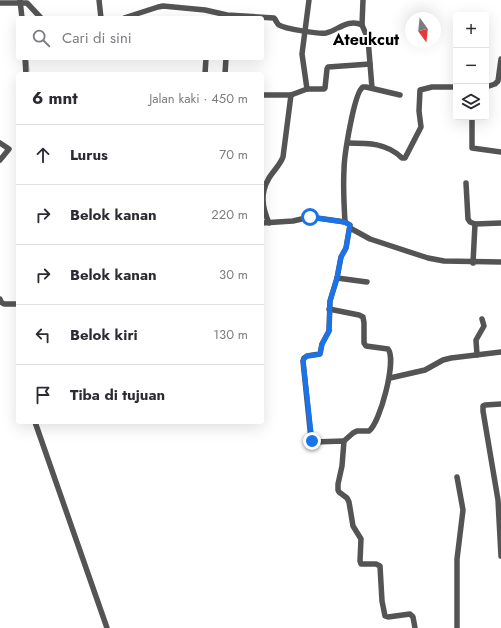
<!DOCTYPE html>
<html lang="id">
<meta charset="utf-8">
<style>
:root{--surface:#fff;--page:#f2f2f3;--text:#2b2b33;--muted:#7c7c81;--line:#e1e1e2}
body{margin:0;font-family:Jost,sans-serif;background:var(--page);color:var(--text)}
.controls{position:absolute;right:12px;top:12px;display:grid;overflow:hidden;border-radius:4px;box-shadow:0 4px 16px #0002}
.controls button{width:36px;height:36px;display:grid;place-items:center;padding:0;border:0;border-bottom:1px solid var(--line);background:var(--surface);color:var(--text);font:20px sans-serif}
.compass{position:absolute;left:405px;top:12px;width:36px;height:36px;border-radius:50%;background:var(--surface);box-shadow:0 4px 16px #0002;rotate:165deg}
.stop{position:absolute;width:12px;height:12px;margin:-9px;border:3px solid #1a73e8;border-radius:50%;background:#fff}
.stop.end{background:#1a73e8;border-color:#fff;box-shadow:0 1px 4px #0008}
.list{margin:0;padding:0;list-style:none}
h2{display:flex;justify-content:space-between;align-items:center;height:52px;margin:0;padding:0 16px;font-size:17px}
h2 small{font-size:13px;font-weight:400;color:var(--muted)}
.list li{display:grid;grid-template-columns:26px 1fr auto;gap:12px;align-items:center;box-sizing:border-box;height:60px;padding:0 16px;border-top:1px solid var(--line)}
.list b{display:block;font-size:15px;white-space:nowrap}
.list em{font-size:13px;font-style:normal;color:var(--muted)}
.icon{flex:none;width:22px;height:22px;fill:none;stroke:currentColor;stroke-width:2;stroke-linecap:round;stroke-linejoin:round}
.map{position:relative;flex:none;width:501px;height:628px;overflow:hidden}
.search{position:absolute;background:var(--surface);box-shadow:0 4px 16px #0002;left:16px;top:16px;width:248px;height:44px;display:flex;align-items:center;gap:10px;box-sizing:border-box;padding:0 14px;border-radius:4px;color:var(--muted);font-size:15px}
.panel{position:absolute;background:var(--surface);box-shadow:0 4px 16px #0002;left:16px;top:72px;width:248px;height:352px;border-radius:4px}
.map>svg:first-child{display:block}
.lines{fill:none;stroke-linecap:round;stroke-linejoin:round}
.stream{stroke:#a2a2a2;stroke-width:1}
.minor{stroke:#545454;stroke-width:5.5}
.route{stroke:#1a73e8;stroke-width:5}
.labels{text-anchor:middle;stroke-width:4;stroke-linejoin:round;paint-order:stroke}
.quarter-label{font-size:16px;font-weight:bold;fill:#000;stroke:#fff}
</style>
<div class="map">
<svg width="501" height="628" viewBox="0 0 501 628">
<rect width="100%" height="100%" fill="#fff"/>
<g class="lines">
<path class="stream" d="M28,58l1,13"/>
<g class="minor">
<path d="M20,0l2,18"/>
<path d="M99,0l2,18"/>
<path d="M363,0l-1,25 6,14 4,49"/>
<path d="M0,3h27l14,15"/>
<path d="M124,18l34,-11 5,-1 42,4 22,5 47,3c2,2 3,6 5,7 6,4 40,9 47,8 11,-2 22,-15 36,-8"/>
<path d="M25,58l1,16"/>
<path d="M205,74l1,-16"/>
<path d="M225,74l1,-16"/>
<path d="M486,87l9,-3 3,-3 3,-22"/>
<path d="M307,89l-5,-35 7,-54"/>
<path d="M262,95h29l16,-6h17l1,-1 2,-19 1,-2 42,-3"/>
<path d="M472,117v31l29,4"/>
<path d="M0,143l9,6 -9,11"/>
<path d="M348,143c20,0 39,0 54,15h3l16,-31 -2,-16 1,-21 12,-3h24"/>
<path d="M466,183l2,36 2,3 5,2 26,-1"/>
<path d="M345,222c-1,-17 -2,-35 -1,-52 0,-13 10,-78 19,-83h3l34,8"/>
<path d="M262,223l31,-2 17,-4 35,5 5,3 -4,23 -5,9 -4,21 -7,23 -1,30 -7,13 -2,10 -13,2 -3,2 -1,3 8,78 3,3 30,-1 -2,25 -4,18v6l1,2 8,6 2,4 4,24 8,13 -1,22 1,3h15l4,2 2,35 3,15 3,1 22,-3 3,3 2,11"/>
<path d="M269,223c-7,-16 -9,-30 0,-45 5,-8 11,-13 14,-21l8,-62"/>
<path d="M350,228l20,11 58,19 16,3 57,1"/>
<path d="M473,263l2,-39"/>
<path d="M337,278l30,4"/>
<path d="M0,299l1,3 3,2h14"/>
<path d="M329,309l30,6 4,2 1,6v20l2,3 22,3c9,11 -8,74 -19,82h-12l-4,2 -9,8"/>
<path d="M477,355l-1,-15 8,-14 -2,-7"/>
<path d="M390,378l35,-8 18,-10 8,-2 50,-6"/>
<path d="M501,404l-16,1 -2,1v5l15,89 3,56"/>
<path d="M35,422l72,206"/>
<path d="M457,477l6,33 -6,49v69"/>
</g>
</g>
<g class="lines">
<path class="route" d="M310,217l34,5 6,3 -4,23 -5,9 -4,21 -7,23 -1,30 -7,13 -2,10c-6,2 -14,-1 -17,7l9,80"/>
</g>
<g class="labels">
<g class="quarter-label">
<text x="366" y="45">Ateukcut</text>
</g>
</g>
</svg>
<div class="controls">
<button>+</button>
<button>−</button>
<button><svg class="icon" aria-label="layers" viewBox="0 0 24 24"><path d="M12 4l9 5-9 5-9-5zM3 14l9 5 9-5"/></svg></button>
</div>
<svg class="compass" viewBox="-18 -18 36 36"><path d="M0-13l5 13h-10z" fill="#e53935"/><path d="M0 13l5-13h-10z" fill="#7c7c81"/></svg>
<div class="stop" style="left:310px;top:217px"></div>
<div class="stop end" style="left:312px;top:441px"></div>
<div class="search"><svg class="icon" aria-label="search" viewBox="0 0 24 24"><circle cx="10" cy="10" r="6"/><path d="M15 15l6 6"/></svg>Cari di sini</div>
<section class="panel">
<h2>6 mnt<small>Jalan kaki · 450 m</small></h2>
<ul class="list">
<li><svg class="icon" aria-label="ahead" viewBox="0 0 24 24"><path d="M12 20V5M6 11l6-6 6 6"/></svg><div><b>Lurus</b></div><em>70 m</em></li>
<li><svg class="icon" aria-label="right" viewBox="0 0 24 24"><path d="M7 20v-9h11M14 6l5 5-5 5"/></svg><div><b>Belok kanan</b></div><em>220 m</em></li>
<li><svg class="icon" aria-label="right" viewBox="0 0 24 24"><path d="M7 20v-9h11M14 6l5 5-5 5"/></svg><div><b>Belok kanan</b></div><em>30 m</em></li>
<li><svg class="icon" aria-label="left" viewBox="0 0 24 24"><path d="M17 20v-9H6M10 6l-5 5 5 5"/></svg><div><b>Belok kiri</b></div><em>130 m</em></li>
<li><svg class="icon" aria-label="arrive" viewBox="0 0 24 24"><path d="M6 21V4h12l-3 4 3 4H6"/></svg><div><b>Tiba di tujuan</b></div></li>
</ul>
</section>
</div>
